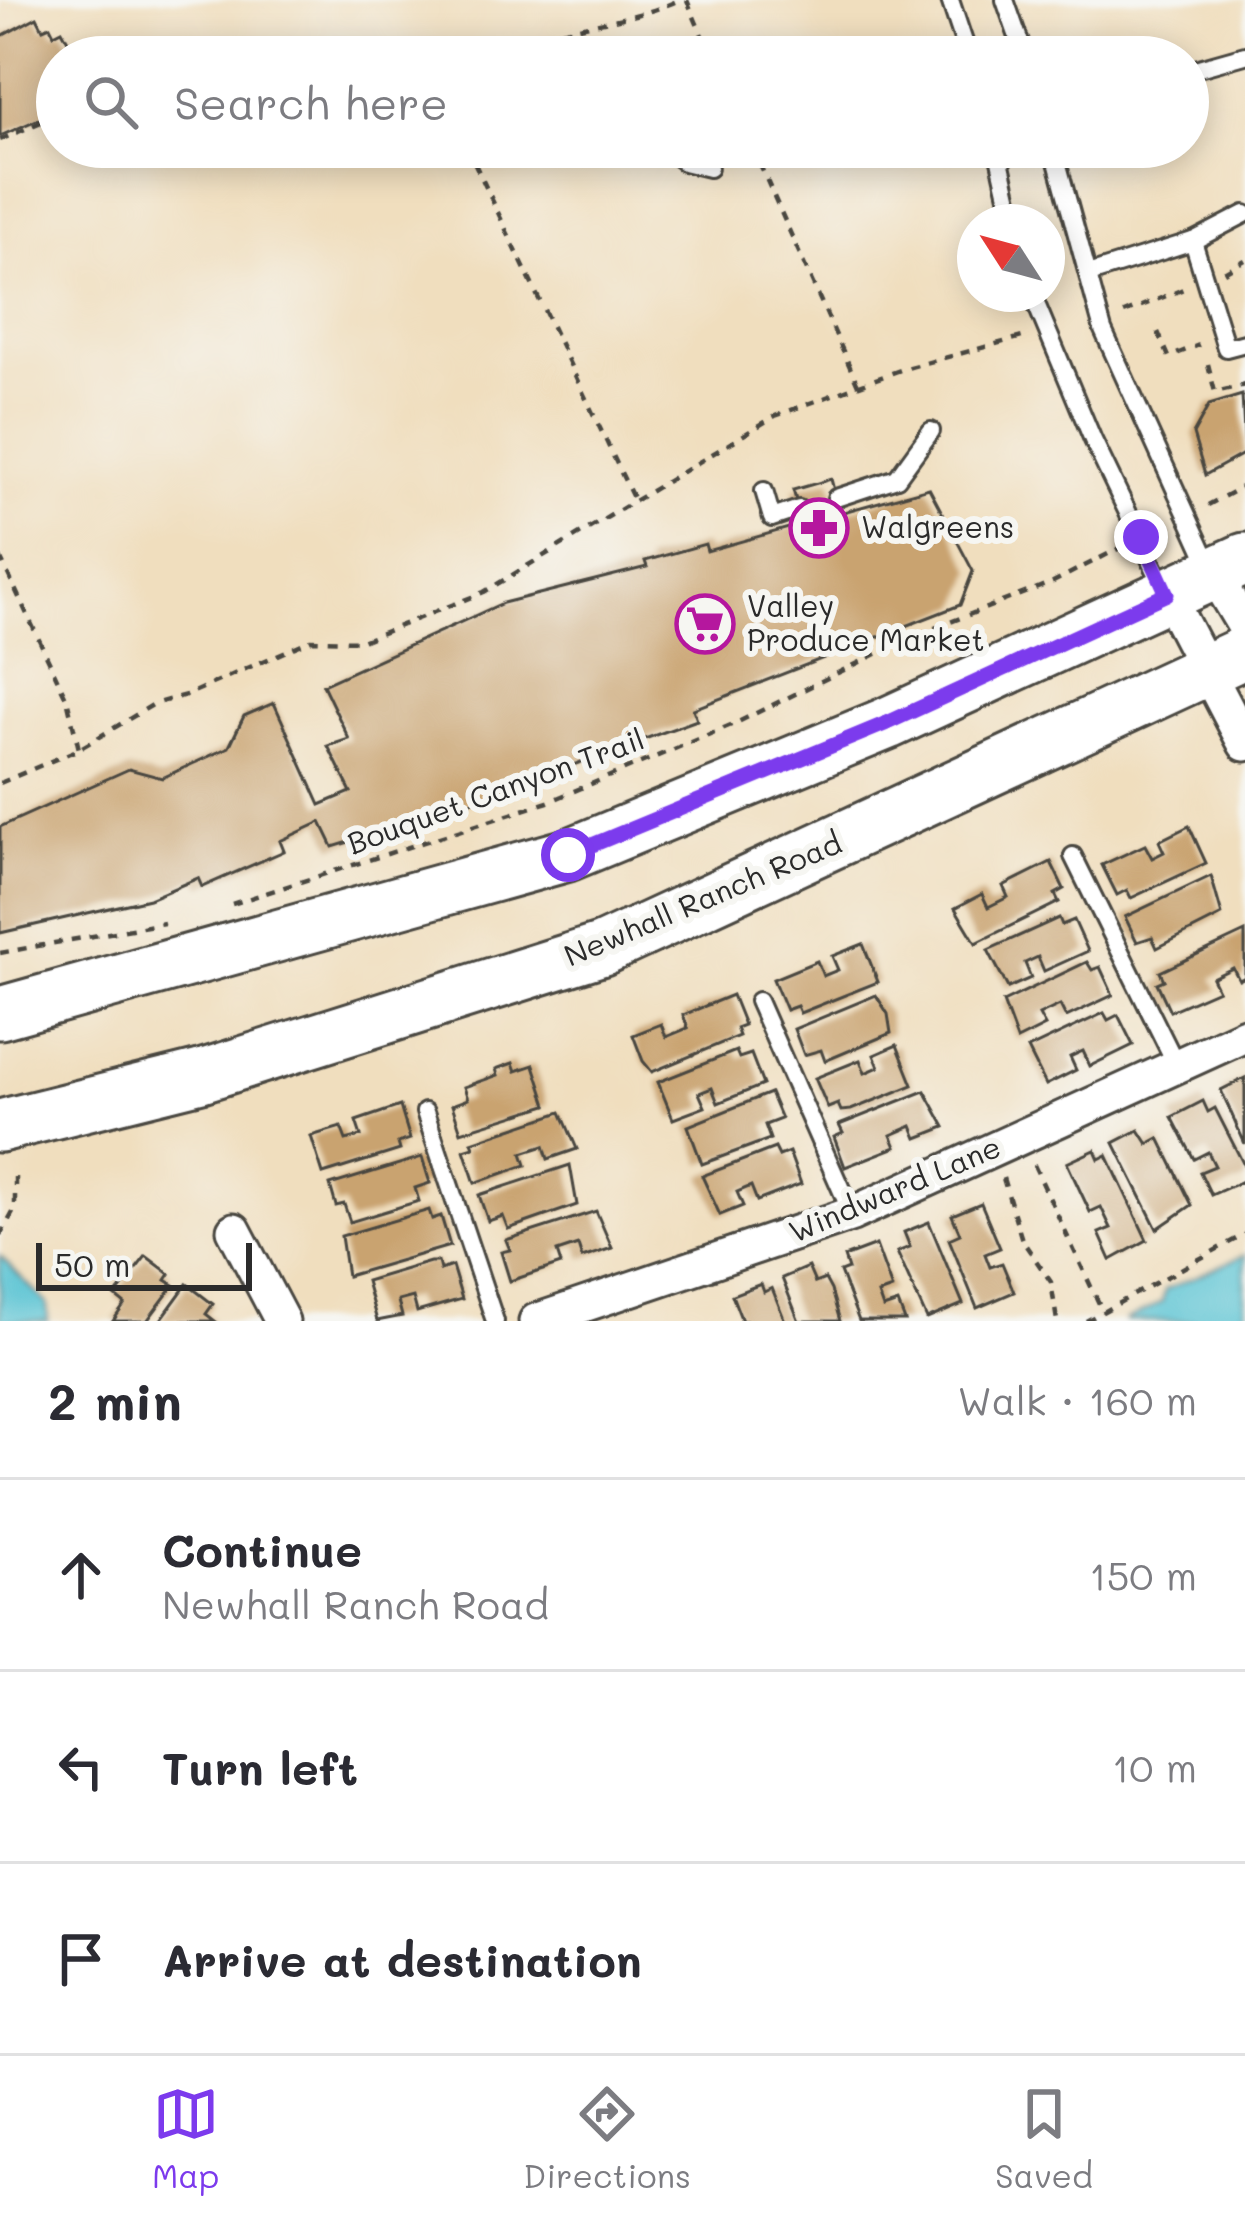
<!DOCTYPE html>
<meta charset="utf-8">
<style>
:root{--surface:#fff;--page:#f7f7f7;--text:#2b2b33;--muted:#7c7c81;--line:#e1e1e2;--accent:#7c3aed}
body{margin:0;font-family:Mali,sans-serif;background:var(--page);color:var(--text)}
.compass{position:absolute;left:957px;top:204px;width:108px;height:108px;border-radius:50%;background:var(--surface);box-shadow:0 6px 30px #0003;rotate:306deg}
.scale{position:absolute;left:36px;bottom:30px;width:216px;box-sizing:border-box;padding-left:12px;border:6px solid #2b2b2b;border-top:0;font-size:33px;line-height:42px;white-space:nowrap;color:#2b2b2b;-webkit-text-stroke:9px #f6f6f2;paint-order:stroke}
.stop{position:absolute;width:36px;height:36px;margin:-27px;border:9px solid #7c3aed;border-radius:50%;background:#fff}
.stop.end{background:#7c3aed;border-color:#fff;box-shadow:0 3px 12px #0008}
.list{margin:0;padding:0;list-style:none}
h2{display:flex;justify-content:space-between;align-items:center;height:156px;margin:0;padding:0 48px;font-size:51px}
h2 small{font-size:39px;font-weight:400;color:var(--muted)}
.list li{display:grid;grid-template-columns:78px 1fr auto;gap:36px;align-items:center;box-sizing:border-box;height:192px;padding:0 48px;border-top:3px solid var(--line)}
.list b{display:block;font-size:45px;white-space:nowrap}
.list p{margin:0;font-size:39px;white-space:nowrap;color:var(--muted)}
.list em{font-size:39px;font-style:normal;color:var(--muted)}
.icon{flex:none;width:66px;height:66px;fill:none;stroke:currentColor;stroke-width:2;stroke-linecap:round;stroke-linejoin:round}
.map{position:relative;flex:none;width:1245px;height:1321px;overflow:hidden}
.search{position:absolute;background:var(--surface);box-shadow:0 6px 30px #0003;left:36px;right:36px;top:36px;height:132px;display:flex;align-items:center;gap:30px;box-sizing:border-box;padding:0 42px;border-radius:66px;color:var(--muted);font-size:45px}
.sheet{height:732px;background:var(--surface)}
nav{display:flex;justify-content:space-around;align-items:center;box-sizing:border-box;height:168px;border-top:3px solid var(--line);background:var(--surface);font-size:33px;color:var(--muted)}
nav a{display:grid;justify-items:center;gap:6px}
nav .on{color:var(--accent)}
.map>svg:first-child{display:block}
.water{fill:#58c3d3;stroke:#42777f;stroke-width:3}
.building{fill:#c9a36f}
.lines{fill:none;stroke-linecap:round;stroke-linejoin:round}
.service-casing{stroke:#494641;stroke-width:22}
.minor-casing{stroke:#494641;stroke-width:39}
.primary-casing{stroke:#494641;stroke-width:57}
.path{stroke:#494641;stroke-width:4.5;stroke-dasharray:9 9;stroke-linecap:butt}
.service{stroke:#fff;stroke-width:16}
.minor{stroke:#fff;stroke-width:33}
.primary{stroke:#fff;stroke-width:51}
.route{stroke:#7c3aed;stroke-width:15}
.labels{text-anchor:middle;stroke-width:12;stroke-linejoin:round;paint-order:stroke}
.poi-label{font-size:30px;fill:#2b2b2b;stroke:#f6f6f2;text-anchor:start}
.street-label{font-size:30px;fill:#2b2b2b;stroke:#f6f6f2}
</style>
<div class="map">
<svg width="1245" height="1321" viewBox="0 0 1245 1321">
<rect width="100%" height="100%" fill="#f6f6f2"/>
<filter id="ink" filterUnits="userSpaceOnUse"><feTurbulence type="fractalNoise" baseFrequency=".00833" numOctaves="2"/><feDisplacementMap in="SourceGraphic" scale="24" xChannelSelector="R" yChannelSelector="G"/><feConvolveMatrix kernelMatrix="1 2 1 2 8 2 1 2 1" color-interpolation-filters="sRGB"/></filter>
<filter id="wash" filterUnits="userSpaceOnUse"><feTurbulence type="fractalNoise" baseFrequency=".004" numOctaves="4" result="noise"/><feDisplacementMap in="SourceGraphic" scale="48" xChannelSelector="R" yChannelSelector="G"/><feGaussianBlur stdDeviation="2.7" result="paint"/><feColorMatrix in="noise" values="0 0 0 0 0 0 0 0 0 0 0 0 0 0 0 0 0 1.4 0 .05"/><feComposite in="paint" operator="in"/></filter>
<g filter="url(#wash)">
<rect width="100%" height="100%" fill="#f0debe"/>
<g class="water">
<path d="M1245,1255v66h-120l37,-19 3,-12z"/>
<path d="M0,1256l47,48 1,17h-48z"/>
</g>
<g id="blocks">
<g class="building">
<path d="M37,17l6,12 7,-3 4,8 8,-4 10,18 13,-7 9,16h-37v54l-57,25v-99z"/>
<path d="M1242,395l3,58 -40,22 -12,-41 16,-29z"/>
<path d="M831,479l9,34 89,-25 44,83 -13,34 -267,104 4,11 -270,98 -94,29 -12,-25 -41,19 4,10 -82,36 -4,-9 -49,21 -149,34v-106l129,-58 33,9 67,-31 15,-31 30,-13 46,102 31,-13 -23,-46 21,-7 -26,-54 180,-82 144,-36 -2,-6 60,-17 2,7 96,-27 -10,-34z"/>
<path d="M1189,826l17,37 -75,35 -4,-8 -10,5 -15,-30 43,-20 7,13 12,-6 -5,-11z"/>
<path d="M1051,862l13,27 -9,5 4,8 -83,41 -21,-35 27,-14 6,13 20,-10 -5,-11z"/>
<path d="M1211,876l11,39 -65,33 -5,-11 -15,5 -12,-25z"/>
<path d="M1059,918l3,7 12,-5 14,31 -44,20 -6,-14 -13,6 6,15 -23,10 -20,-38z"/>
<path d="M1245,932v45l-6,3 -6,-12 -21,10 6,12 -48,21 -13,-28 7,-3 -4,-8z"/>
<path d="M863,944l15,38 -78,31 -3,-7 -11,4 -13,-31 44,-18 6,15 15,-6 -6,-14z"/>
<path d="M1087,962l5,8 8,-3 13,28 -47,22 -6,-12 -21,10 6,11 -28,14 -14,-38z"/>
<path d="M732,995l12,30 -8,3 3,8 -87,36 -9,-11 -10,-26 28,-11 5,13 22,-9 -5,-13z"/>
<path d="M876,995l12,19 3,19 -66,28 -4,-11 -17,5 -10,-26z"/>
<path d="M1104,1013l4,7 10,-5 15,30 -43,21 -7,-15 -13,6 6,13 -30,15 -18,-36z"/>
<path d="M897,1045l16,40 -62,25 -10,1 -3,-7 -10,4 -13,-30 45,-18 5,13 14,-6 -5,-12z"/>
<path d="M736,1051l3,7 12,-4 12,31 -45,18 -6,-15 -13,5 6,14 -32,12 -15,-37z"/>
<path d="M513,1063l3,8 18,-6 13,40 -86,27 -9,-27 16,-6 -4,-12 34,-12 -2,-6z"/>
<path d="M1245,1078v66l-24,-54z"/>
<path d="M925,1091l20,36 -28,11 -5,-12 -21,9 5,12 -51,20 -11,-30 9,-4 -4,-8z"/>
<path d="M770,1093l11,26 -16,6 5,14 -68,25 -14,-38z"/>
<path d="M1203,1101l5,11 7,-4 30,59v13l-34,15 -11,-23 15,-6 -7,-14 -14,7 -22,-42z"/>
<path d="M400,1106l10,33 -12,4 2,7 -77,24 -12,-38 30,-9 5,13 15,-4 -5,-15z"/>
<path d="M561,1112l16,37 -29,10 -4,-13 -22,7 4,12 -51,18 -11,-33 10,-3 -2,-5z"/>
<path d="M1139,1130l9,14 11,-6 33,67 -35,24 -43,-86z"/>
<path d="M775,1148l4,8 10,-4 12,32 -44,17 -6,-15 -14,6 6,14 -23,9 -18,-39z"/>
<path d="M1095,1150l4,9 8,-4 40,85 -36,20 -12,-27 12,-5 -10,-21 -11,5 -23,-49z"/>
<path d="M422,1157l8,26 -15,5 4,13 -69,21 -6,-18 -8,2 -6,-21z"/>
<path d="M570,1165l7,40 -69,24 -5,-13 -15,5 -9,-26z"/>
<path d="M981,1203l19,45 -15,6 5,13 12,-4 12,29 -37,16 -28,-69 11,-5 -8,-19z"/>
<path d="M429,1210l3,9 9,-3 9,30 -103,30 -6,-40z"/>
<path d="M596,1211l16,37 -30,10 -4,-13 -21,7 4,12 -51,17 -9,-29 9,-2 -4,-10z"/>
<path d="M929,1222l34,82 -36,15 -30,-67 13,-5 -6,-15z"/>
<path d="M876,1245l16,44 -14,5 5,14 15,-5 7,18h-46l-19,-49 8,-3 -4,-12z"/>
<path d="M146,1256l24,18 -4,6 8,5 -27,36h-34l12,-17 -10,-8z"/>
<path d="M430,1262h8l2,8 12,-4 10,33 -45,13 -4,-15 -15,4 4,15 -25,5 -11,-40z"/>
<path d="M808,1267l7,16 10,-4 6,11 9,31h-41l-17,-43z"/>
<path d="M187,1284l26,20 -7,10 9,7h-55z"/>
<path d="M761,1284l3,8 8,-4 13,33h-43l-10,-26z"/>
</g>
</g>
</g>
<g filter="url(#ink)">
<use href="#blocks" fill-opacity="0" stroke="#494641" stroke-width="3"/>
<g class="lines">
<defs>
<g id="service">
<path d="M950,0l19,57"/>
<path d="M1005,0l20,57"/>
<path d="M655,57v-1"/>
<path d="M1188,71l57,-16"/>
<path d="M666,147l18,15 25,6"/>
<path d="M997,147l17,75"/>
<path d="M1053,147l50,183 108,238"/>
<path d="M1193,241l33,107 19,-5"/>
<path d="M1089,274l104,-33 52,-27"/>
<path d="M1032,294l61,146 71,148"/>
<path d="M764,491l8,27 27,-9"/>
<path d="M836,498l61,-20 34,-47"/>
<path d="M1073,856l104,210"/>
<path d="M758,1001l94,213"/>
<path d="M425,1112l70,209"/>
</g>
<g id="minor">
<path d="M1214,575l31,52"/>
<path d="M1167,594l78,150"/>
<path d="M234,1230l48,91"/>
<path d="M536,1321l316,-107 393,-179"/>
</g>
<g id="primary">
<path d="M0,1013l568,-158 320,-132 357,-164"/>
<path d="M0,1126l201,-50 402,-127 642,-297"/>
</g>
</defs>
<use href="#service" class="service-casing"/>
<use href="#minor" class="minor-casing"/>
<use href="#primary" class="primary-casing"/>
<g class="path">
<path d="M687,0l24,57"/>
<path d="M495,57c57,-35 126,-30 184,-57"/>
<path d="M0,140l57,-25"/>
<path d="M467,147l167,353"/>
<path d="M752,147l106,238"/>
<path d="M1224,272l21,-12"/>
<path d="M1124,313l62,-25"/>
<path d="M1158,332l11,25 30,-12"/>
<path d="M1208,364l7,28 30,-7"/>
<path d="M1208,505l37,-20"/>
<path d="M0,557l67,142 12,50"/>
<path d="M0,783l79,-34 75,-45 35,-10 122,-54 51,1 122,-49 291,-176 128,-47 123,-33"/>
<path d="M232,904l316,-102 188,-79 173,-85 144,-56 69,-35"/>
<path d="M0,953l164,-30"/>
<path d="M1034,1165l69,147"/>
<path d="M1003,1178l19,62 29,42 6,39"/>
<path d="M0,1236l15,-27v-35"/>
<path d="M1086,1321l159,-87"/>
</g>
<use href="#service" class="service"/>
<use href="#minor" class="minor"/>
<use href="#primary" class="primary"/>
</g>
</g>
<g class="lines" filter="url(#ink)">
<path class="route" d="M568,855l319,-132 280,-129 -26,-57"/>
</g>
<defs>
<symbol id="pharmacy-ring" viewBox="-11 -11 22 22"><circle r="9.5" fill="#f6f6f2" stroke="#b5179e" stroke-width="1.5"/><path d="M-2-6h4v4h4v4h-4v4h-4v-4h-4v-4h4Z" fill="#b5179e"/></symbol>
<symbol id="supermarket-ring" viewBox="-11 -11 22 22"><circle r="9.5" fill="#f6f6f2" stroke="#b5179e" stroke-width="1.5"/><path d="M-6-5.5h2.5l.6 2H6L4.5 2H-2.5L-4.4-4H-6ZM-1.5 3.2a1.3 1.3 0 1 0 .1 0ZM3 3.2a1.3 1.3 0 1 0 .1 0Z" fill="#b5179e"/></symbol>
</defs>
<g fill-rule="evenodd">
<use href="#pharmacy-ring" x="786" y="495" width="66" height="66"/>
<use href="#supermarket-ring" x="672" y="591" width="66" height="66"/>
</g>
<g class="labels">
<g class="poi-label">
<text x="861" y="538">Walgreens</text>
<text x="747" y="617">Valley<tspan x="747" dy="34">Produce Market</tspan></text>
</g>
<g class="street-label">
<text transform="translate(496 792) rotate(-20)" y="10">Bouquet Canyon Trail</text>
<text transform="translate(703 900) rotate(-23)" y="10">Newhall Ranch Road</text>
<text transform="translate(895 1190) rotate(-23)" y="10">Windward Lane</text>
</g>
</g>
</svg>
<svg class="compass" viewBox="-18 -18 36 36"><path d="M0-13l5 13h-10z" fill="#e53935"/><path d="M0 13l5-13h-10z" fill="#7c7c81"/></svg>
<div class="scale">50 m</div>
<div class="stop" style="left:568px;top:855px"></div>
<div class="stop end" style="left:1141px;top:537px"></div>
<div class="search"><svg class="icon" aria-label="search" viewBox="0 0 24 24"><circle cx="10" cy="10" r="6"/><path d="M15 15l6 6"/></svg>Search here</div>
</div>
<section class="sheet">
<h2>2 min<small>Walk · 160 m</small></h2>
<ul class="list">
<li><svg class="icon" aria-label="ahead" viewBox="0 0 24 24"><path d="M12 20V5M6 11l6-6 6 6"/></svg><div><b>Continue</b><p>Newhall Ranch Road</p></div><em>150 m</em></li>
<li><svg class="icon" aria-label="left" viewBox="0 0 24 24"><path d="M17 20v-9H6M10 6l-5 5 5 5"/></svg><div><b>Turn left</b></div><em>10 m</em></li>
<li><svg class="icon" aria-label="arrive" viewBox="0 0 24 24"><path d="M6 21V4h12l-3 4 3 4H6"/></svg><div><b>Arrive at destination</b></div></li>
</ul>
</section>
<nav>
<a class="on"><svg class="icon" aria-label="map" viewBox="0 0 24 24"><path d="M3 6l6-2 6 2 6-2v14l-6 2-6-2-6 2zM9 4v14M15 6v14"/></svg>Map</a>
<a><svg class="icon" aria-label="directions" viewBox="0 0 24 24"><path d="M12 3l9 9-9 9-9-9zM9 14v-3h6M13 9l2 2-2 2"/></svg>Directions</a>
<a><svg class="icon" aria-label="saved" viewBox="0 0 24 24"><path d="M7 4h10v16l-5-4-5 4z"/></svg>Saved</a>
</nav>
